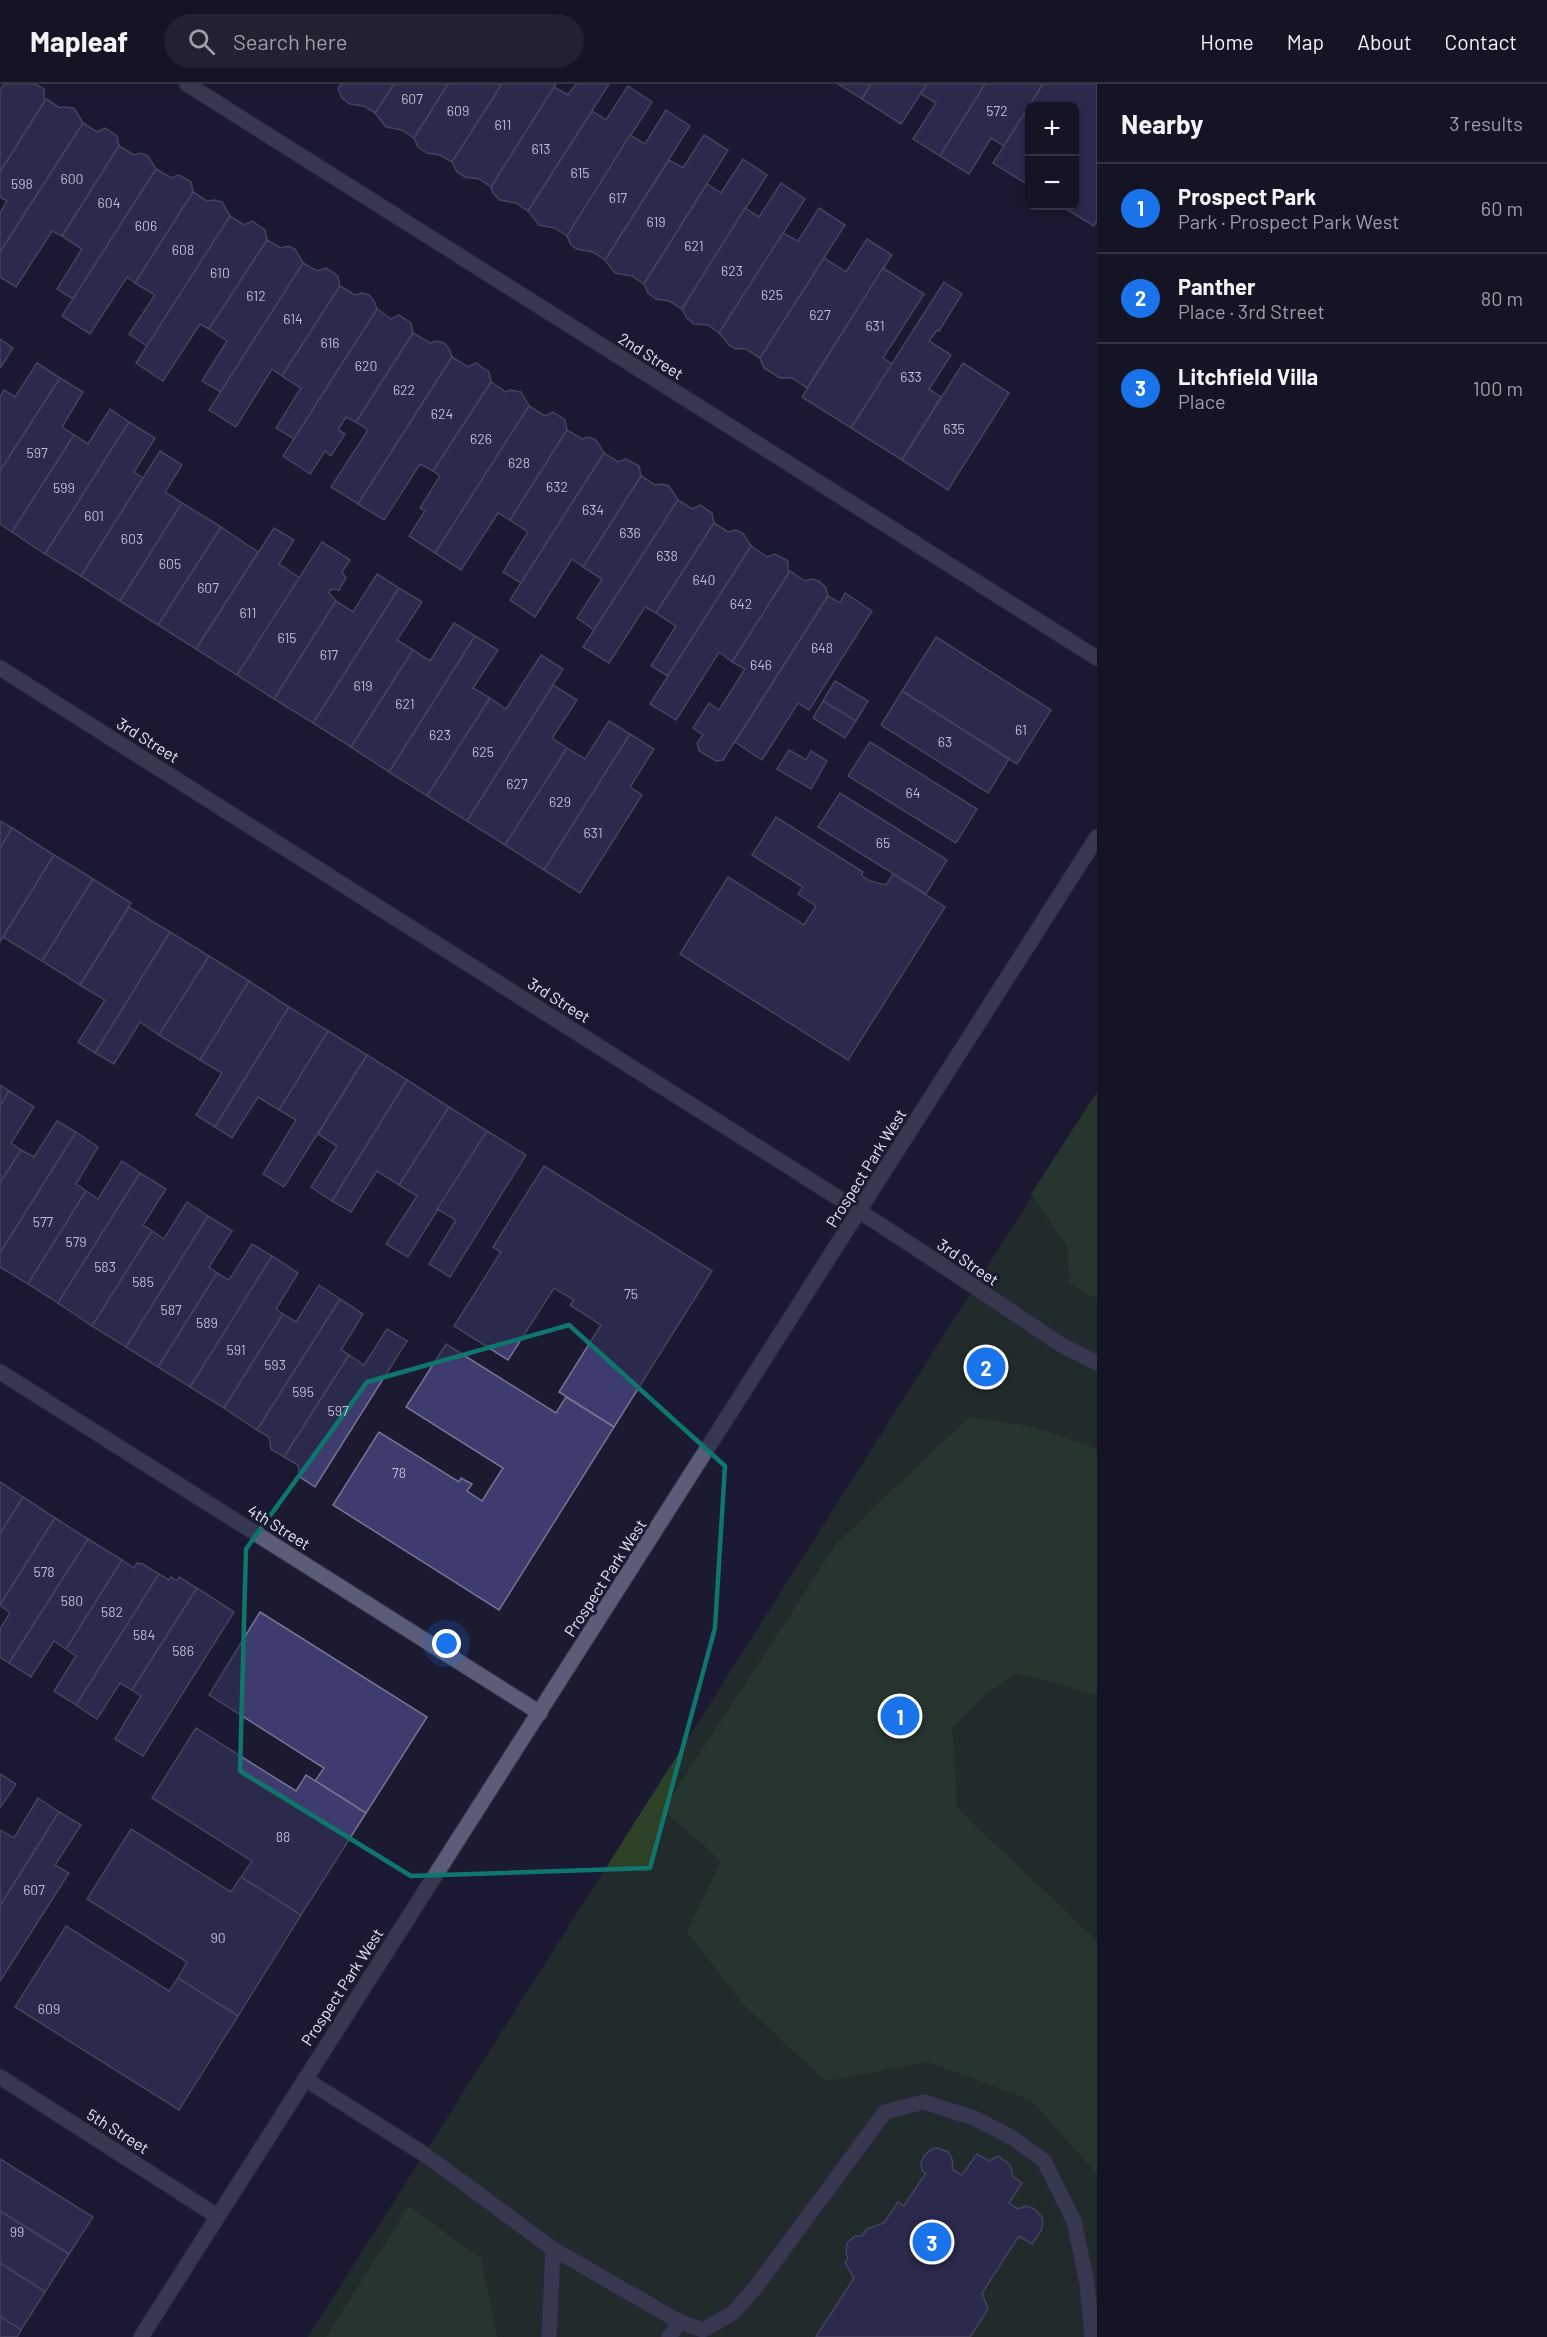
<!DOCTYPE html>
<meta charset="utf-8">
<style>
:root{--surface:#141425;--page:#212132;--text:#f1f3f6;--muted:#9d9ea7;--line:#333342;--accent:#1a73e8}
body{margin:0;font-family:Barlow,sans-serif;background:var(--page);color:var(--text)}
.controls{position:absolute;right:18px;top:18px;display:grid;overflow:hidden;border-radius:9px;box-shadow:0 3px 9px #0003}
.controls button{width:54px;height:54px;display:grid;place-items:center;padding:0;border:0;border-bottom:2px solid var(--line);background:var(--surface);color:var(--text);font:30px sans-serif}
.you{position:absolute;left:447px;top:1560px;width:21px;height:21px;margin:-15px;border:4px solid #fff;border-radius:50%;background:#1a73e8;box-shadow:0 0 0 9px #1a73e833}
.badge{display:grid;place-items:center;width:39px;height:39px;border-radius:50%;background:var(--accent);color:#fff;font-size:20px;font-weight:700}
.pin{position:absolute;translate:-50% -50%;border:3px solid #fff;box-shadow:0 2px 6px #0006}
.list{margin:0;padding:0;list-style:none}
h2{display:flex;justify-content:space-between;align-items:center;height:78px;margin:0;padding:0 24px;font-size:26px}
h2 small{font-size:20px;font-weight:400;color:var(--muted)}
.list li{display:grid;grid-template-columns:39px 1fr auto;gap:18px;align-items:center;box-sizing:border-box;height:90px;padding:0 24px;border-top:2px solid var(--line)}
.list b{display:block;font-size:22px;white-space:nowrap}
.list p{margin:0;font-size:20px;white-space:nowrap;color:var(--muted)}
.list em{font-size:20px;font-style:normal;color:var(--muted)}
.icon{flex:none;width:33px;height:33px;fill:none;stroke:currentColor;stroke-width:2;stroke-linecap:round;stroke-linejoin:round}
.map{position:relative;flex:none;width:1097px;height:2253px;overflow:hidden}
header{display:flex;align-items:center;gap:36px;box-sizing:border-box;height:84px;padding:0 30px;background:var(--surface);border-bottom:2px solid var(--line)}
header strong{font-size:28px}
nav{display:flex;gap:33px;margin-inline-start:auto;font-size:21px}
.search{width:420px;height:54px;background:var(--page);display:flex;align-items:center;gap:15px;box-sizing:border-box;padding:0 21px;border-radius:33px;color:var(--muted);font-size:22px}
main{display:flex}
aside{flex:1;background:var(--surface)}
.map>svg:first-child{display:block}
.green{fill:#2c4126}
.forest{fill:#335728}
.building{fill:#3e3c6e;stroke:#747592;stroke-width:1.5}
.lines{fill:none;stroke-linecap:round;stroke-linejoin:round}
.lane-casing{stroke:#373749;stroke-width:17}
.street-casing{stroke:#373749;stroke-width:17}
.secondary-casing{stroke:#373749;stroke-width:17}
.lane{stroke:#5b5c77;stroke-width:15}
.street{stroke:#5b5c77;stroke-width:15}
.secondary{stroke:#5b5c77;stroke-width:15}
.marked{fill:none;stroke:#0f766e;stroke-width:4.5;stroke-linejoin:round}
.labels{text-anchor:middle;stroke-width:6;stroke-linejoin:round;paint-order:stroke}
.number-label{font-size:14px;fill:#bcbcd5}
.street-label{font-size:16px;fill:#e6e7f7;stroke:#1b1a31}
</style>
<header>
<strong>Mapleaf</strong>
<div class="search"><svg class="icon" aria-label="search" viewBox="0 0 24 24"><circle cx="10" cy="10" r="6"/><path d="M15 15l6 6"/></svg>Search here</div>
<nav><a>Home</a><a>Map</a><a>About</a><a>Contact</a></nav>
</header>
<main>
<div class="map">
<svg width="1097" height="2253" viewBox="0 0 1097 2253">
<rect width="100%" height="100%" fill="#1b1a31"/>
<path class="green" d="M1097,1010v1243h-789z"/>
<g class="forest">
<path d="M1097,1008v207l-27,-16 -3,-37 -36,-52z"/>
<path d="M969,1333l65,10 63,22v246l-80,-22 -33,23 -32,32 5,80 140,133v233l-66,-74 -103,-38 -102,19 -81,-75 -58,-74 34,-71 -58,-51 174,-267z"/>
<path d="M409,2122l72,53 16,78h-171z"/>
</g>
<g class="building">
<path d="M4,0h31l9,5v9l2,1 -46,73v-81z"/>
<path d="M341,0h53l-19,29 -11,-7 -14,-2 -8,-6 -4,-9z"/>
<path d="M394,0h54l-34,54 -12,-8 -16,-3 -11,-14z"/>
<path d="M448,0h54l-50,78 -12,-7 -13,-2 -9,-6 -4,-9z"/>
<path d="M502,0h54l-65,103 -12,-8 -14,-2 -8,-5 -5,-10z"/>
<path d="M576,0h33l-81,127 -12,-8 -16,-3 -7,-7 -2,-6 63,-100 14,8z"/>
<path d="M838,0h33l-9,15z"/>
<path d="M871,0h56l-26,40 -39,-25z"/>
<path d="M927,0h58l-45,72 -27,-17 23,-36 -15,-9z"/>
<path d="M985,0h58l-39,62 -13,-8 -22,36 -29,-18z"/>
<path d="M1043,0h54v136l-3,6 -33,-20h13v-100h-44v80l-37,-23z"/>
<path d="M628,2l24,16 -85,134 -12,-8 -16,-3 -11,-14 64,-100 14,9z"/>
<path d="M46,15l14,9 3,-1 11,1 9,15 -83,129v-39l7,-12 -7,-4v-25z"/>
<path d="M666,26l24,16 -85,134 -12,-8 -16,-3 -6,-4 -4,-9 63,-101 15,9z"/>
<path d="M83,39l14,9 8,-4 12,8 2,10 -57,90 -10,-5 -36,56 -16,-10v-25z"/>
<path d="M704,51l24,15 -84,134 -12,-8 -17,-3 -10,-13 64,-100 14,8z"/>
<path d="M119,62l15,9 7,-2 7,3 8,13 -83,130 -16,-10 25,-40 -20,-13z"/>
<path d="M743,75l24,16 -85,134 -13,-8 -13,-2 -8,-6 -4,-9 63,-100 14,9z"/>
<path d="M156,85l15,9 8,-3 12,7 2,10 -58,91 -8,-6 -37,57 -28,-18z"/>
<path d="M781,99l24,16 -86,134 -11,-8 -14,-1 -7,-6 -5,-9 63,-101 14,9z"/>
<path d="M193,108l14,9 7,-1 8,2 8,14 -83,130 -18,-12 26,-39 -20,-12z"/>
<path d="M819,124l26,17 -85,133 -14,-9h-10l-6,-3 -11,-13 64,-100 15,8z"/>
<path d="M230,132l14,9 8,-4 13,9 2,10 -58,89 -9,-5 -37,57 -27,-18z"/>
<path d="M867,155l25,16 -85,133 -15,-10h-12l-16,-10 -4,-10 64,-100 22,14z"/>
<path d="M267,156l14,8 7,-2 7,3 8,14 -82,129 -19,-11 25,-40 -18,-12z"/>
<path d="M303,179l14,8 9,-3 12,8 2,10 -58,90 -10,-7 -36,58 -27,-17z"/>
<path d="M883,184l41,26 -41,64 9,6 -41,64 -49,-31z"/>
<path d="M944,198l18,12 -23,37 -2,-1 -8,11 22,14 -22,34 12,8 -39,63 -51,-32z"/>
<path d="M340,202l15,9 7,-2 7,2 5,6 3,8 -83,130 -18,-11 25,-40 -19,-12z"/>
<path d="M377,225l14,10 8,-4 12,8 2,10 -57,89 -10,-5 -8,13 7,4 -14,22 -6,-5 -15,23 -27,-18z"/>
<path d="M413,249l17,10 7,-2 7,2 5,6 3,8 -94,147 -27,-17 37,-57 -12,-8z"/>
<path d="M0,255l13,9 -13,20z"/>
<path d="M452,273l16,10 8,-4 13,9 2,10 -58,89 -13,-7 -36,56 -26,-16z"/>
<path d="M37,279l23,15 -60,93v-74l4,-7 11,7z"/>
<path d="M963,279l46,30 -61,97 -46,-30z"/>
<path d="M60,294l23,14 -21,35 12,8 -62,97 -12,-8v-53z"/>
<path d="M491,298l15,10 4,-2 11,2 8,14 -94,147 -26,-17 16,-25 -5,-3 20,-32 -7,-5z"/>
<path d="M529,322l16,10 8,-4 12,8 2,10 -57,90 -12,-7 -37,57 -26,-17z"/>
<path d="M110,325l19,13 -84,132 -33,-22 62,-97 14,9z"/>
<path d="M129,338l26,16 -21,34 9,6 -62,98 -36,-22z"/>
<path d="M567,346l15,9 7,-2 7,3 8,13 -83,130 -18,-11 25,-40 -18,-12z"/>
<path d="M160,367l22,14 -17,27 17,11 -62,98 -39,-25z"/>
<path d="M604,369l14,9 8,-3 13,7 2,10 -58,91 -11,-8 -37,58 -25,-17z"/>
<path d="M641,392l14,9 7,-1 7,2 9,14 -84,130 -17,-12 25,-39 -19,-12z"/>
<path d="M678,416l14,9 8,-4 12,8 2,10 -58,90 -11,-6 -36,56 -26,-16z"/>
<path d="M182,419l39,24 -63,98 -38,-24z"/>
<path d="M714,439l14,9 7,-2 8,3 8,13 -83,130 -17,-10 25,-40 -20,-13z"/>
<path d="M221,443l37,25 -62,97 -38,-24z"/>
<path d="M274,444l20,12 -15,24 21,14 -63,97 -41,-26z"/>
<path d="M322,458l28,18 -8,12 4,6 -7,12 -8,-1 -2,4 7,8 -62,98 -37,-24z"/>
<path d="M751,462l16,11 8,-3 13,7v9l2,1 -58,91 -13,-10 -43,68 -26,-16z"/>
<path d="M790,487l15,10 8,-2 7,3 6,6 2,8 -102,159 -3,5 -7,1 -17,-10 -2,-8 6,-8 -10,-7 16,-25 10,7 26,-41 -13,-7z"/>
<path d="M377,490l22,14 -86,135 -39,-24 62,-98 17,11z"/>
<path d="M399,504l23,14 -25,38 16,10 -62,97 -38,-24z"/>
<path d="M845,509l27,18 -63,99 -11,-7 -36,57 -27,-18 93,-146 12,7z"/>
<path d="M454,539l21,13 -86,136 -38,-25 62,-97 17,11z"/>
<path d="M475,552l23,14 -25,38 17,10 -63,98 -38,-24z"/>
<path d="M936,553l115,73 -34,54 -115,-73z"/>
<path d="M541,571l22,14 -96,152 -40,-25 63,-98 16,11z"/>
<path d="M835,597l33,20 -12,20 -33,-20z"/>
<path d="M553,601l24,15 -25,38 15,10 -62,97 -38,-24z"/>
<path d="M902,607l107,68 -21,34 -107,-68z"/>
<path d="M823,617l33,20 -11,17 -32,-20z"/>
<path d="M609,637l21,13 -86,136 -39,-25 62,-97 18,11z"/>
<path d="M630,650l24,15 -24,38 12,8 -62,98 -36,-23z"/>
<path d="M870,658l107,67 -21,34 -108,-67z"/>
<path d="M789,666l17,10 5,-9 16,10 -16,28 -34,-20z"/>
<path d="M840,709l107,67 -21,34 -108,-67z"/>
<path d="M776,733l87,55 -2,3 9,6 16,4 7,-11 52,33 -97,153 -168,-106 48,-77 76,48 12,-19 -18,-12 5,-7 -51,-32z"/>
<path d="M0,737l12,7 -12,20z"/>
<path d="M12,744l42,27 -54,87v-94z"/>
<path d="M54,771l39,24 -51,82 -39,-24z"/>
<path d="M93,795l38,24 -51,82 -38,-24z"/>
<path d="M129,823l41,25 -75,121 -17,-11 27,-42 -25,-15z"/>
<path d="M170,848l39,24 -50,79 -19,-13 -26,42 -19,-11z"/>
<path d="M209,872l40,25 -49,79 -41,-25z"/>
<path d="M249,897l40,26 -74,120 -19,-12 26,-42 -22,-13z"/>
<path d="M289,923l39,24 -49,79 -21,-13 -26,41 -17,-11z"/>
<path d="M328,947l39,24 -83,132 -21,-13 33,-54 -17,-10z"/>
<path d="M367,971l40,25 -75,121 -21,-14 26,-41 -19,-12z"/>
<path d="M407,996l42,27 -50,78 -22,-14 -26,41 -19,-11z"/>
<path d="M0,1001l9,6 -9,15z"/>
<path d="M9,1007l25,16 -23,36 10,7 -21,33v-77z"/>
<path d="M449,1023l38,24 -79,126 -22,-13 31,-48 -18,-11z"/>
<path d="M57,1037l19,11 -76,121v-70l21,-33 13,7z"/>
<path d="M487,1047l39,24 -76,122 -21,-13 27,-44 -19,-11z"/>
<path d="M76,1048l22,15 -22,37 10,7 -58,93 -28,-17v-14z"/>
<path d="M122,1077l18,12 -82,130 -30,-19 58,-93 12,8z"/>
<path d="M544,1082l168,105 -98,156 -55,-35 42,-67 -31,-20 4,-5 -20,-12 -46,72 -54,-34 47,-74 -8,-5z"/>
<path d="M140,1089l26,16 -23,36 9,6 -60,95 -34,-23z"/>
<path d="M187,1118l21,14 -82,131 -34,-21 60,-95 12,8z"/>
<path d="M208,1132l24,15 -23,36 8,6 -59,94 -32,-20z"/>
<path d="M252,1160l20,12 -82,131 -32,-20 59,-94 12,7z"/>
<path d="M272,1172l26,17 -22,36 7,5 -59,94 -34,-21z"/>
<path d="M319,1201l21,14 -83,131 -33,-22 59,-94 13,8z"/>
<path d="M340,1215l23,15 -22,36 8,5 -65,102 -13,-8 -2,-12 -12,-7z"/>
<path d="M387,1245l20,12 -92,146 -15,-10 -2,-12 -14,-8 65,-102 15,10z"/>
<path d="M446,1260l110,69 10,-16 48,30 -115,183 -166,-105 46,-73 80,50 2,-4 11,6 -5,7 15,10 21,-33 -97,-61z"/>
<path d="M0,1398l23,15 -23,37z"/>
<path d="M23,1413l32,21 -55,87v-71z"/>
<path d="M55,1434l33,21 -79,124 -9,-6v-28l10,-16 -10,-8z"/>
<path d="M88,1455l34,21 -56,89 -12,-8 -23,36 -22,-14z"/>
<path d="M122,1476l12,8 3,-5 3,1 1,-1 18,11 -83,131 -22,-14 22,-35 -10,-7z"/>
<path d="M159,1490l10,6 2,-3 6,4 2,-4 18,11 -65,102 -12,-7 -23,36 -21,-14z"/>
<path d="M197,1504l37,24 -91,144 -28,-17 26,-43 -9,-6z"/>
<path d="M260,1528l167,105 -61,96 -51,-32 9,-13 -115,-73z"/>
<path d="M196,1644l100,63 10,-16 60,38 -65,102 -60,-38 11,-16 -100,-63z"/>
<path d="M0,1690l16,10 -16,24z"/>
<path d="M38,1714l21,14 -59,94v-76l14,8z"/>
<path d="M59,1728l22,13 -26,40 14,8 -69,108v-75z"/>
<path d="M131,1745l100,63 10,-15 60,38 -63,101 -60,-38 9,-16 -100,-63z"/>
<path d="M66,1842l103,65 9,-13 60,38 -59,94 -164,-103z"/>
<path d="M938,2064l10,4 4,7 1,11 9,5 15,-21 12,7 9,-5 12,9 3,12 9,6 -13,20 9,6 8,-3 8,3 8,8 1,6 -2,8 -9,13 -13,-8 -37,57 6,16 -18,28h-154l38,-59 -9,-16 3,-4 -2,-5 1,-10 8,-7h7l5,-7 17,-6 14,-21 6,4 22,-33 -4,-2 -1,-8 3,-7 8,-7z"/>
<path d="M0,2075l93,58 -24,37 -69,-43z"/>
<path d="M0,2127l69,43 -24,38 -45,-29z"/>
<path d="M0,2179l45,29 -24,38 -21,-14z"/>
<path d="M0,2232l21,14 -4,7h-17z"/>
</g>
<g class="lines">
<defs>
<g id="lane">
<path d="M859,1127l83,54"/>
<path d="M305,1995l122,77 126,93 -4,88"/>
<path d="M553,2165l127,73 23,8 30,-17 22,-25 130,-176 39,-10 50,16 39,20 31,23 30,60 13,62 5,54"/>
<path d="M669,2253l11,-15"/>
</g>
<g id="street">
<path d="M187,0l910,574"/>
<path d="M0,584l859,543"/>
<path d="M942,1181l121,81 34,17"/>
<path d="M0,1288l540,341"/>
<path d="M0,1993l217,139"/>
</g>
<path id="secondary" d="M141,2253l956,-1500"/>
</defs>
<use href="#lane" class="lane-casing"/>
<use href="#street" class="street-casing"/>
<use href="#secondary" class="secondary-casing"/>
<use href="#lane" class="lane"/>
<use href="#street" class="street"/>
<use href="#secondary" class="secondary"/>
</g>
<path d="M0 0H1097V2253H0ZM569,1241l156,141 -10,162 -65,240 -239,8 -171,-105 6,-222 121,-167z" fill="#1b1a31" fill-opacity=".55" fill-rule="evenodd"/>
<path class="marked" d="M569,1241l156,141 -10,162 -65,240 -239,8 -171,-105 6,-222 121,-167z"/>
<g class="labels">
<g class="number-label">
<text x="412" y="20">607</text>
<text x="458" y="32">609</text>
<text x="997" y="32">572</text>
<text x="503" y="46">611</text>
<text x="541" y="70">613</text>
<text x="580" y="94">615</text>
<text x="72" y="100">600</text>
<text x="22" y="105">598</text>
<text x="618" y="119">617</text>
<text x="109" y="124">604</text>
<text x="656" y="143">619</text>
<text x="146" y="147">606</text>
<text x="694" y="167">621</text>
<text x="183" y="171">608</text>
<text x="732" y="192">623</text>
<text x="220" y="194">610</text>
<text x="772" y="216">625</text>
<text x="256" y="217">612</text>
<text x="820" y="236">627</text>
<text x="293" y="240">614</text>
<text x="875" y="247">631</text>
<text x="330" y="264">616</text>
<text x="366" y="287">620</text>
<text x="911" y="298">633</text>
<text x="404" y="311">622</text>
<text x="442" y="335">624</text>
<text x="954" y="350">635</text>
<text x="481" y="360">626</text>
<text x="37" y="374">597</text>
<text x="519" y="384">628</text>
<text x="557" y="408">632</text>
<text x="64" y="409">599</text>
<text x="593" y="431">634</text>
<text x="94" y="437">601</text>
<text x="630" y="454">636</text>
<text x="132" y="460">603</text>
<text x="667" y="477">638</text>
<text x="170" y="485">605</text>
<text x="704" y="501">640</text>
<text x="208" y="509">607</text>
<text x="741" y="525">642</text>
<text x="248" y="534">611</text>
<text x="287" y="559">615</text>
<text x="822" y="569">648</text>
<text x="329" y="576">617</text>
<text x="761" y="586">646</text>
<text x="363" y="607">619</text>
<text x="405" y="625">621</text>
<text x="1021" y="651">61</text>
<text x="440" y="656">623</text>
<text x="945" y="663">63</text>
<text x="483" y="673">625</text>
<text x="517" y="705">627</text>
<text x="913" y="714">64</text>
<text x="560" y="723">629</text>
<text x="593" y="754">631</text>
<text x="883" y="764">65</text>
<text x="43" y="1143">577</text>
<text x="76" y="1163">579</text>
<text x="105" y="1188">583</text>
<text x="143" y="1203">585</text>
<text x="631" y="1215">75</text>
<text x="171" y="1231">587</text>
<text x="207" y="1244">589</text>
<text x="236" y="1271">591</text>
<text x="275" y="1286">593</text>
<text x="303" y="1313">595</text>
<text x="338" y="1332">597</text>
<text x="399" y="1394">78</text>
<text x="44" y="1493">578</text>
<text x="72" y="1522">580</text>
<text x="112" y="1533">582</text>
<text x="144" y="1556">584</text>
<text x="183" y="1572">586</text>
<text x="283" y="1758">88</text>
<text x="34" y="1811">607</text>
<text x="218" y="1859">90</text>
<text x="49" y="1930">609</text>
<text x="17" y="2153">99</text>
</g>
<g class="street-label">
<text transform="translate(651 272) rotate(32)" y="6">2nd Street</text>
<text transform="translate(148 656) rotate(32)" y="6">3rd Street</text>
<text transform="translate(559 916) rotate(32)" y="6">3rd Street</text>
<text transform="translate(866 1084) rotate(-58)" y="6">Prospect Park West</text>
<text transform="translate(968 1178) rotate(34)" y="6">3rd Street</text>
<text transform="translate(279 1443) rotate(32)" y="6">4th Street</text>
<text transform="translate(605 1494) rotate(-57)" y="6">Prospect Park West</text>
<text transform="translate(342 1903) rotate(-57)" y="6">Prospect Park West</text>
<text transform="translate(118 2047) rotate(32)" y="6">5th Street</text>
</g>
</g>
</svg>
<div class="controls">
<button>+</button>
<button>−</button>
</div>
<div class="you"></div>
<div class="pin badge" style="left:900px;top:1632px">1</div>
<div class="pin badge" style="left:986px;top:1283px">2</div>
<div class="pin badge" style="left:932px;top:2158px">3</div>
</div>
<aside>
<h2>Nearby<small>3 results</small></h2>
<ul class="list">
<li><span class="badge">1</span><div><b>Prospect Park</b><p>Park · Prospect Park West</p></div><em>60 m</em></li>
<li><span class="badge">2</span><div><b>Panther</b><p>Place · 3rd Street</p></div><em>80 m</em></li>
<li><span class="badge">3</span><div><b>Litchfield Villa</b><p>Place</p></div><em>100 m</em></li>
</ul>
</aside>
</main>
